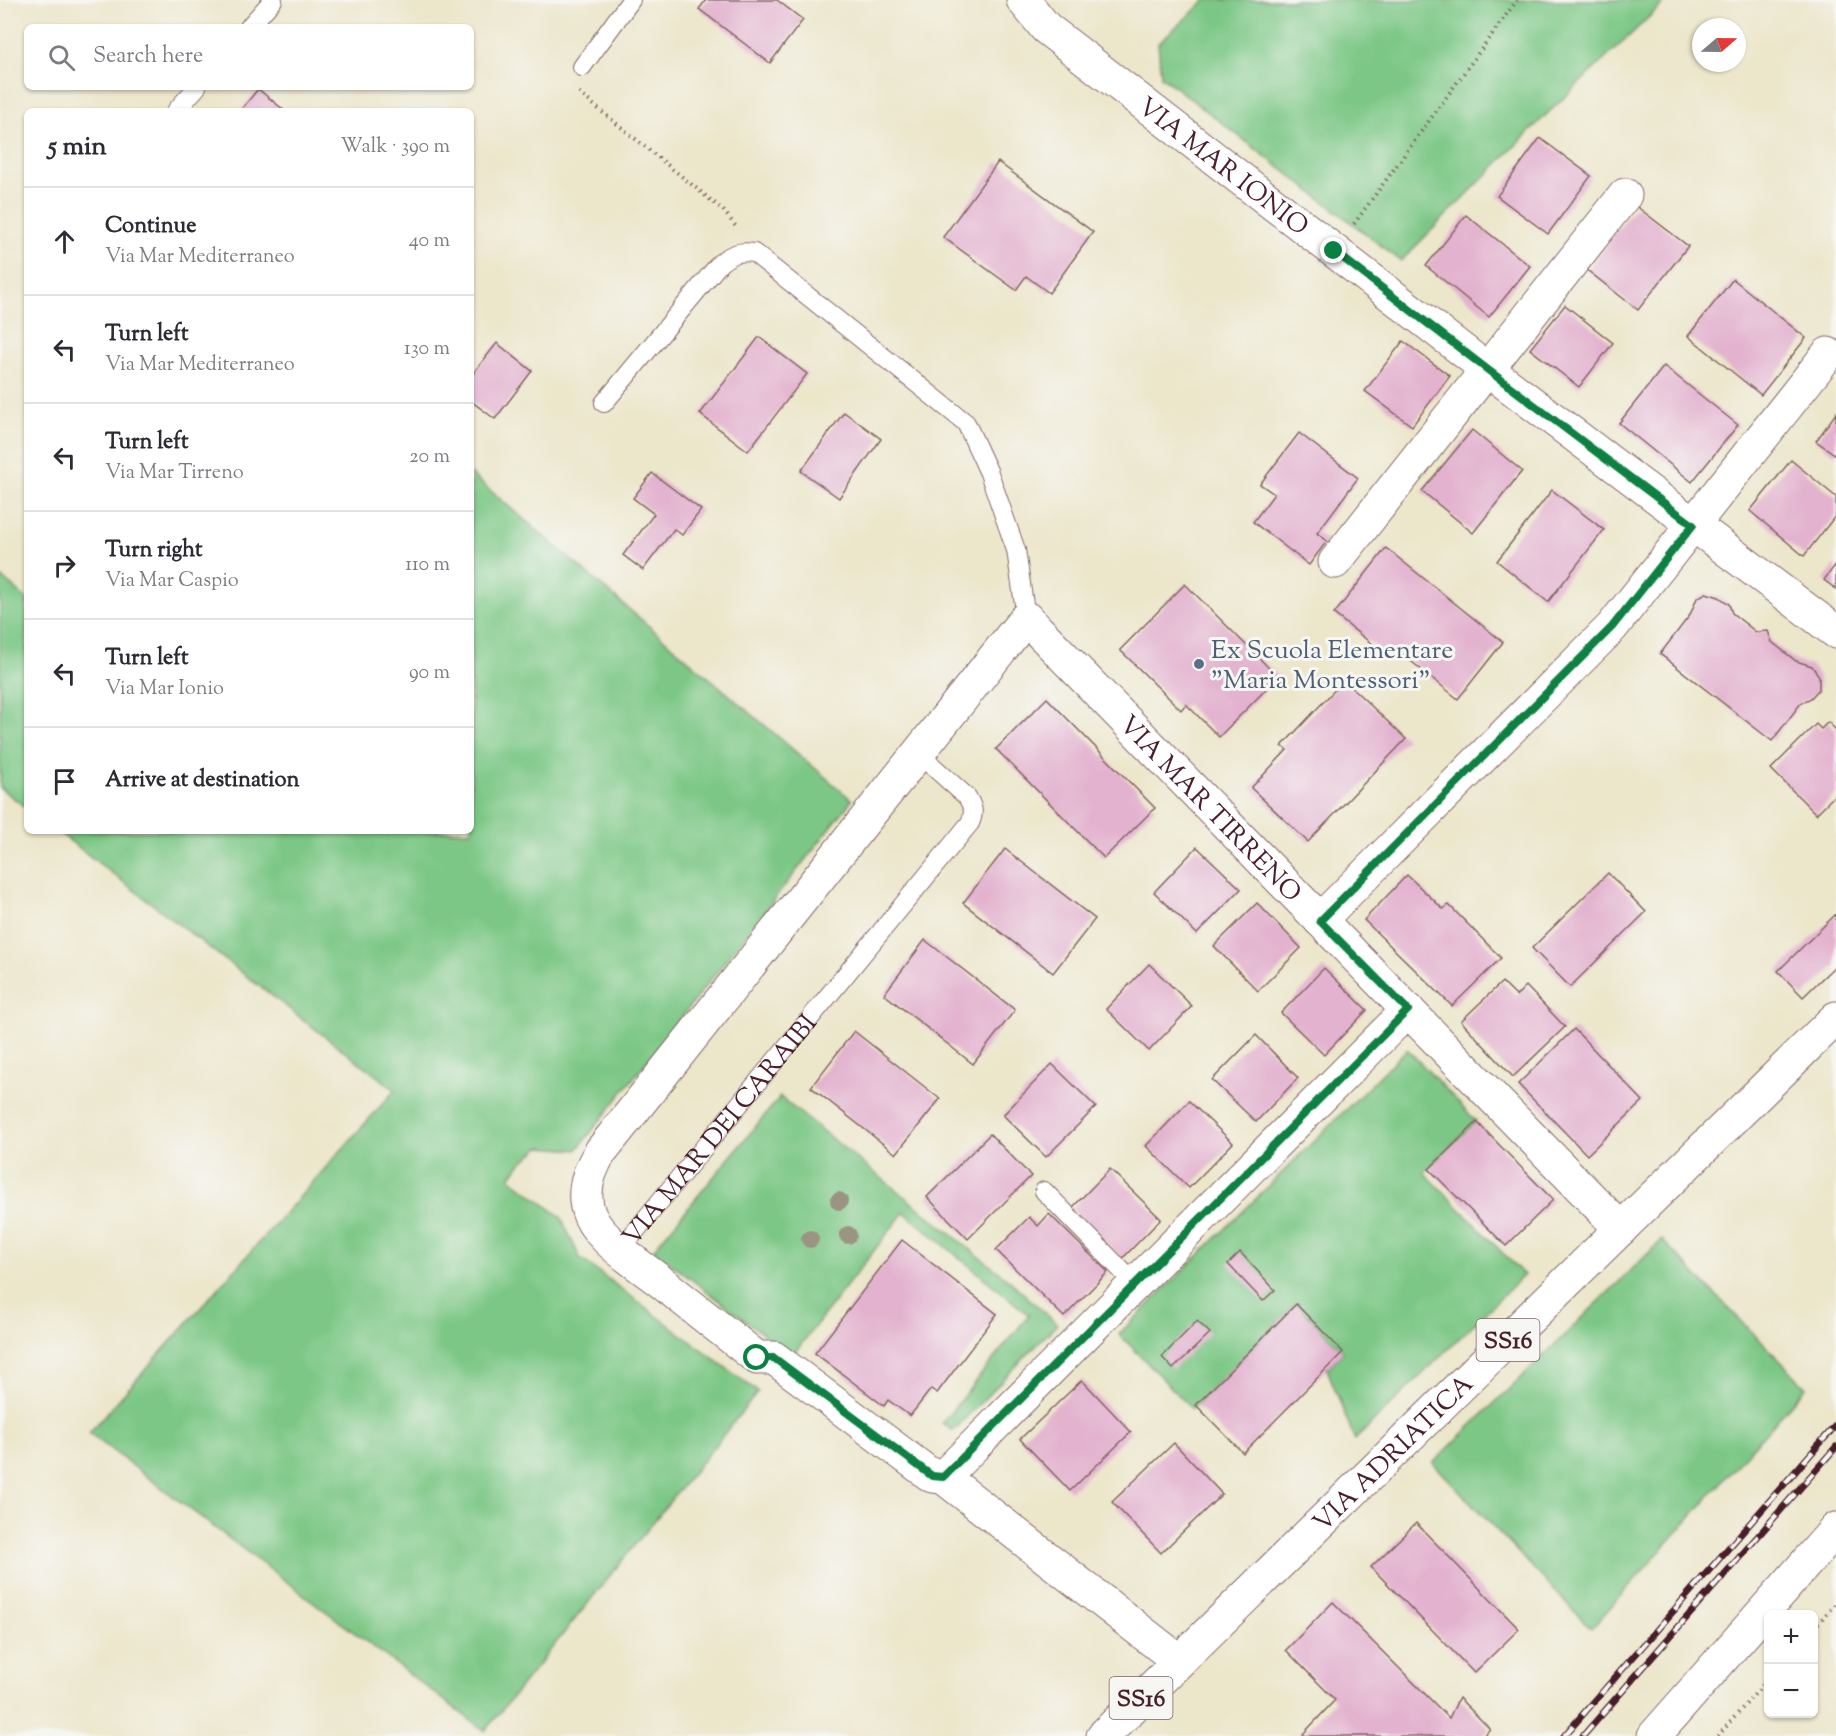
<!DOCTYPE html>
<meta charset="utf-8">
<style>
:root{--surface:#fff;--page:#f7f7f7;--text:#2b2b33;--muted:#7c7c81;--line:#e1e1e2}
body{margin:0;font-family:"Sorts Mill Goudy",serif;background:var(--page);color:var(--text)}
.controls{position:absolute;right:18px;bottom:18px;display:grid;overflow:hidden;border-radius:9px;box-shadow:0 2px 4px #0004}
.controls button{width:54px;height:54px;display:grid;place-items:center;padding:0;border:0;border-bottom:2px solid var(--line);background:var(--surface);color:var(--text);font:30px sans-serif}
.compass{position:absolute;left:1692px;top:18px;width:54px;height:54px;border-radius:50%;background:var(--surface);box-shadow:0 2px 4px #0004;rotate:70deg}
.stop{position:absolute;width:18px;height:18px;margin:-14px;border:4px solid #0b8043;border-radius:50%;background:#fff}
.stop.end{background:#0b8043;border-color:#fff;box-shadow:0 2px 6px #0008}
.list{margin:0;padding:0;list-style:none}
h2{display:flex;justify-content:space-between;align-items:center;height:78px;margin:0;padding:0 24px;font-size:26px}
h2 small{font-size:20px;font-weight:400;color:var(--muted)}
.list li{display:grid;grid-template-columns:39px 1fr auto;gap:18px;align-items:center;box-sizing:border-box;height:108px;padding:0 24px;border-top:2px solid var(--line)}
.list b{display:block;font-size:22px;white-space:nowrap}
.list p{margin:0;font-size:20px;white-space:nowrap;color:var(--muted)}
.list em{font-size:20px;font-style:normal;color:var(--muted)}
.icon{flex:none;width:33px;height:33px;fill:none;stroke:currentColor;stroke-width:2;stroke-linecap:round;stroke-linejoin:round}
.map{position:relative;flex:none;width:1836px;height:1736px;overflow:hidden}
.search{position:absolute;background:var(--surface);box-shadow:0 2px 4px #0004;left:24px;top:24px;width:450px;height:66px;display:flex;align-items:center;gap:15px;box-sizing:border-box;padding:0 21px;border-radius:9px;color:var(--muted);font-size:22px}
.panel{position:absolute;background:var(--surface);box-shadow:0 2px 4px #0004;left:24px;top:108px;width:450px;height:726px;border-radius:9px}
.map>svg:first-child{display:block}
.green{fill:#7cc785;stroke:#637358;stroke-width:1.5}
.building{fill:#e3b2cf}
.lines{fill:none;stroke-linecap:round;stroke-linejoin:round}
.lane-casing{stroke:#836563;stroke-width:20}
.street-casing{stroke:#836563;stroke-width:35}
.primary-casing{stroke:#836563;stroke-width:35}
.path{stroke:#836563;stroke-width:4;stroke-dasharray:1.5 4.5;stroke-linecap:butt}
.lane{stroke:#fff;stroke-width:18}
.street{stroke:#fff;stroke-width:33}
.primary{stroke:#fff;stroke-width:33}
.rail-casing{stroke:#4a1f2b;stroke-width:7}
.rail{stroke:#f6f6f2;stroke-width:4.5;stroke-dasharray:14;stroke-linecap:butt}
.tree{fill:#9b9482}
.route{stroke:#0b8043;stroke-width:8}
.service-dot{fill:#5c6f8a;stroke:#f6f6f2;stroke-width:2}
.labels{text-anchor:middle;stroke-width:6;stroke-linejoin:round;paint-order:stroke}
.shield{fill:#f6f6f2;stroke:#7e6067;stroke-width:1.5}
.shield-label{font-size:24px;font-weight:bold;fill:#4a1f2b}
.street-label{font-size:26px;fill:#4a1f2b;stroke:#f6f6f2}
.service-label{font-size:26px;fill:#4e5e75;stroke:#f6f6f2;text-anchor:start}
</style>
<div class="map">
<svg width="1836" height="1736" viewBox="0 0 1836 1736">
<rect width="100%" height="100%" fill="#f6f6f2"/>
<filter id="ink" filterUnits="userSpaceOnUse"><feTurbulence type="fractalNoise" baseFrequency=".0167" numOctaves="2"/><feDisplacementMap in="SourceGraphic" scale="12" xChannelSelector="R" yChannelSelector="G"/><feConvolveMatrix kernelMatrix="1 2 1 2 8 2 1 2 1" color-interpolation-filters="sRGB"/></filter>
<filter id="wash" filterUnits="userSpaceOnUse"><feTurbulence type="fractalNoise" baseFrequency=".008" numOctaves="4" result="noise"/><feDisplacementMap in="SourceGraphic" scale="24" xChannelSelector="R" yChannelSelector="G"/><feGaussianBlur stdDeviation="1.35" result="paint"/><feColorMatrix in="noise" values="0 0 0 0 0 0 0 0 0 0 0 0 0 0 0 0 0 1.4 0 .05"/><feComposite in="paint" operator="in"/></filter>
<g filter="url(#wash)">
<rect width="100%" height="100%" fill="#ece6cb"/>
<g class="green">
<path d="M1206,0h461l-118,112 -148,149 -240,-185 -3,-33z"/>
<path d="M471,474l381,326 -275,350 -37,-3 -21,18 -9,13 51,39 19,41 178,134 -273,339 -396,-298 306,-343 -338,-259h414z"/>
<path d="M0,576l27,23v209l-27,-20z"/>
<path d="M1407,1049l69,72 -52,51 100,103 -169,165 -28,-71 16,-17 -47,-48 -104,105 -73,-75z"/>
<path d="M780,1097l230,184 47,43 -104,107 -11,-8 87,-108 -125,-103 -112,144 -139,-106z"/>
<path d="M1662,1240l144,147 -215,242 -158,-166z"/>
</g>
<g id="blocks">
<g class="building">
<path d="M706,0h71l26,20 -33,43 -71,-54z"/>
<path d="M258,89l27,22h-45z"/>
<path d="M1540,138l51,38 -43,58 -51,-38z"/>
<path d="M998,162l95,70 -44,61 -23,-17 -10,14 -73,-53z"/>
<path d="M1636,206l52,40 -50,64 -51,-40z"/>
<path d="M1466,215l64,51 -41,51 -63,-51z"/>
<path d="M1733,279l73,59 -45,57 -73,-59z"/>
<path d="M1565,305l48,38 -34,44 -49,-38z"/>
<path d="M759,337l48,37 -59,77 -48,-37z"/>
<path d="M1403,341l47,35 -38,50 -47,-35z"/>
<path d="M497,343l35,28 -37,48 -24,-18v-25z"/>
<path d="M1664,366l74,59 -46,57 -73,-59z"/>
<path d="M844,412l37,27 -42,59 -38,-27z"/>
<path d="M1836,413v42l-20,-14z"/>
<path d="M1472,430l50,41 -49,62 -51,-42z"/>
<path d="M1299,433l59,45 -41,55 10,8 -18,24 -56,-43 21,-28 -14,-10z"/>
<path d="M1791,460l45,37v18l-32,41 -54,-45z"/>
<path d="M652,473l49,37 -19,25 -8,-6 -31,41 -20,-15 31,-41 -21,-16z"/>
<path d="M1552,490l52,40 -56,72 -51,-41z"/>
<path d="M1386,548l117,94 -45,57 -61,-49 -7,8 -56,-44z"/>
<path d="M1836,564v25l-12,-9z"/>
<path d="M1185,584l93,93 -59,60 -33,-33 -5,6 -61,-60z"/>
<path d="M1706,593l13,4 10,7 3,9 24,19 12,-1 4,11 24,19 16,5 7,10v13l-8,9 -10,5 -29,38 -112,-87 30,-39 7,-17z"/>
<path d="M1344,680l62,59 -98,103 -57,-54 36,-38 -5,-4z"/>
<path d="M1047,698l108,110 -51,50 -108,-109z"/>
<path d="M1828,722l8,8v64l-20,20 -45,-45 45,-45 5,5z"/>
<path d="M1197,847l44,42 -44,45 -43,-42z"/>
<path d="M1005,849l90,70 -42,54 -90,-70z"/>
<path d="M1608,873l38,39 -76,75 -38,-39z"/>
<path d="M1407,875l36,34 6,-4 52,53 -49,48 -88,-86z"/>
<path d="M1257,903l44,45 -43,43 -44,-45z"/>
<path d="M1836,914v51l-33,32 -25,-26z"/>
<path d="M925,940l90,70 -42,54 -89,-70z"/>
<path d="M1149,964l43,42 -43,45 -43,-42z"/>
<path d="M1324,968l43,42 -43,45 -43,-42z"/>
<path d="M1502,982l14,14 10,-10 39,41 -52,50 -52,-56z"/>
<path d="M1574,1029l69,72 -56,54 -69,-71z"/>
<path d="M854,1031l86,68 -44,55 -85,-67z"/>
<path d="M1256,1035l42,43 -42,44 -44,-42z"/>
<path d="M1052,1064l44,43 -50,50 -43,-42z"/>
<path d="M1189,1101l44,42 -44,45 -43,-42z"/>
<path d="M1477,1122l76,78 -47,46 -77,-77z"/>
<path d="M990,1134l41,42 -63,63 -41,-42z"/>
<path d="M1110,1169l51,50 -39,40 -51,-50z"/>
<path d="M1049,1214l59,58 -44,45 -68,-67 33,-33 9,9z"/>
<path d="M902,1240l95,74 -60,79 -6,-4 -21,27 -22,-16 -4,6 -69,-53z"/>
<path d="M1240,1252l35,38 -12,11 -35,-37z"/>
<path d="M1296,1304l47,48 -100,101 -47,-48z"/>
<path d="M1197,1321l13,12 -37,36 -11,-12z"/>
<path d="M1082,1380l49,52 -61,59 -50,-52z"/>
<path d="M1174,1443l48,51 -61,59 -49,-51z"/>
<path d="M1416,1523l103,106 -45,44 -103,-106z"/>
<path d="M1333,1602l116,116 10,-20 31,31 -7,7h-178l-2,-2 32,-34 -49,-50z"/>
</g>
</g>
</g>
<g filter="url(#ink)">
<use href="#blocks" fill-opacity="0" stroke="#836563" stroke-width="1.5"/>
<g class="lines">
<defs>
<g id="lane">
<path d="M249,27l24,-27"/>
<path d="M582,67l49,-67"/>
<path d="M176,111l21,-24"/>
<path d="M604,403l116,-140c12,-10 20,-12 34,-10l212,170 23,50 27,77 10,68"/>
<path d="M1044,1191l91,93"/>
<path id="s1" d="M620,1250l350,-427c5,-11 3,-16 -3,-26l-49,-44"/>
</g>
<g id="street">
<path id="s2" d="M1023,0l23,28 442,342 348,262"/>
<path d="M1335,562l290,-367"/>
<path d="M1320,920l292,-293 216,-273"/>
<path id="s3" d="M943,1477l-11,-1 -158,-118h-17c-32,-26 -65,-51 -97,-77 -22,-17 -59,-40 -70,-65 -10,-23 -1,-46 11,-65l425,-533 595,611"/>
<path d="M1179,1661l-236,-184 465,-467"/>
<path d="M1654,1736l182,-207"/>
</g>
<g id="primary">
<path id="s4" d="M1103,1736l733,-718"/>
</g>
</defs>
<use href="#lane" class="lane-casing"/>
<use href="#street" class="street-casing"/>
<use href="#primary" class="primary-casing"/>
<g class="path">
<path d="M579,93l144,117 14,18"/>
<path d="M1354,224l163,-224"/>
<path d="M1814,1628l22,-25"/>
<path d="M1718,1736l50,-57"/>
</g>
<use href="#lane" class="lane"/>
<use href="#street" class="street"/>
<use href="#primary" class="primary"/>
<defs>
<g id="rail">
<path d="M1564,1736l272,-311"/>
<path d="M1583,1736l253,-289"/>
</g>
</defs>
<use href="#rail" class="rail-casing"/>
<use href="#rail" class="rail"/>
</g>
<g class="tree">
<circle cx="839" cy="1201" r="9"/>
<circle cx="848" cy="1235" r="9"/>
<circle cx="810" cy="1239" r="9"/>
</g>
</g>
<g class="lines" filter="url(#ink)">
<path class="route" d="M757,1358h17l158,118 11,1 465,-467 -88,-89 292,-294 81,-102 -205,-155 -154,-119"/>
</g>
<circle class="service-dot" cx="1199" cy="664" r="6"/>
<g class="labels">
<g class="shield">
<rect x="1476.5" y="1319" width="63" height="42" rx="4.5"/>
<rect x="1109.5" y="1677" width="63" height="42" rx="4.5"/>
</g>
<g class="shield-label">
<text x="1508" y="1348">SS16</text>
<text x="1141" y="1706">SS16</text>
</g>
<g class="street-label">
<text dy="9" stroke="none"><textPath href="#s2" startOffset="261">VIA MAR IONIO</textPath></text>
<text dy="9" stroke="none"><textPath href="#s3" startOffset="1461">VIA MAR TIRRENO</textPath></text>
<text dy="9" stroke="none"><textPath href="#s1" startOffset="156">VIA MAR DEI CARAIBI</textPath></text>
<text dy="9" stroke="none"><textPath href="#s4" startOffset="405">VIA ADRIATICA</textPath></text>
</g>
<g class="service-label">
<text x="1211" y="658">Ex Scuola Elementare<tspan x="1211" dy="30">"Maria Montessori"</tspan></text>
</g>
</g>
</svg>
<div class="controls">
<button>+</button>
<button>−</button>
</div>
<svg class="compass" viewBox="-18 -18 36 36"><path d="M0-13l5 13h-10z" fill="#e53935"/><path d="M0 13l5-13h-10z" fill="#7c7c81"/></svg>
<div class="stop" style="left:757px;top:1358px"></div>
<div class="stop end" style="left:1334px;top:251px"></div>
<div class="search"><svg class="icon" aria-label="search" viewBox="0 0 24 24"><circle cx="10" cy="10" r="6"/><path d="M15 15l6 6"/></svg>Search here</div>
<section class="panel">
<h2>5 min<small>Walk · 390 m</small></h2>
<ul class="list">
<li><svg class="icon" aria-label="ahead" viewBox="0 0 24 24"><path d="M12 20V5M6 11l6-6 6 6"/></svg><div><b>Continue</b><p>Via Mar Mediterraneo</p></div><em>40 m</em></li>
<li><svg class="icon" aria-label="left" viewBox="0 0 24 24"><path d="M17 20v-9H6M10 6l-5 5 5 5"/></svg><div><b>Turn left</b><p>Via Mar Mediterraneo</p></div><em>130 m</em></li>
<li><svg class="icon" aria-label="left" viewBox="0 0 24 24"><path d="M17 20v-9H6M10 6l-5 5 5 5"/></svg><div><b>Turn left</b><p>Via Mar Tirreno</p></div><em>20 m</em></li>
<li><svg class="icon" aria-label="right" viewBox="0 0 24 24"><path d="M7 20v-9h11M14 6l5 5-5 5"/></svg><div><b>Turn right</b><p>Via Mar Caspio</p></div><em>110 m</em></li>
<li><svg class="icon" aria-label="left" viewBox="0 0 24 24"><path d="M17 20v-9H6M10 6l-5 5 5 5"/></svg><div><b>Turn left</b><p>Via Mar Ionio</p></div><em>90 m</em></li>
<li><svg class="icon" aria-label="arrive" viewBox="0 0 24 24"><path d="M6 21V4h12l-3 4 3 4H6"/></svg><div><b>Arrive at destination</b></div></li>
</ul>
</section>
</div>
